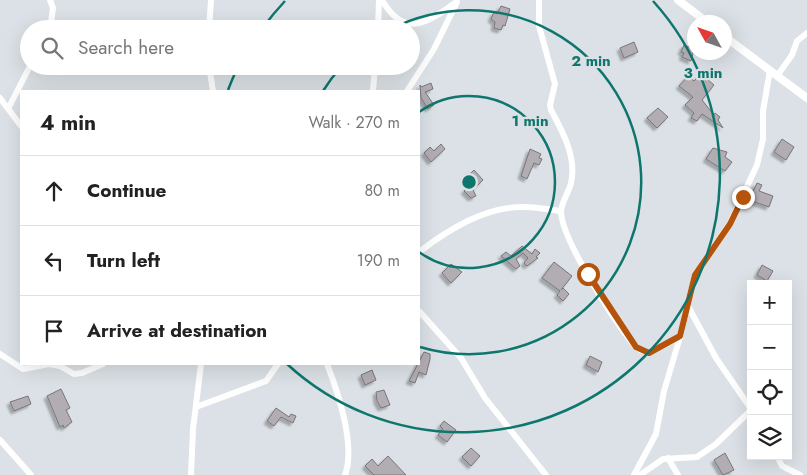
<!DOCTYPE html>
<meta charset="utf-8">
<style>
:root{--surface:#fff;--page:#f6f6f6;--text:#222;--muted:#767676;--line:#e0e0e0}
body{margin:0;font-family:Jost,sans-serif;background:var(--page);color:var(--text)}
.controls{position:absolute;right:15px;bottom:15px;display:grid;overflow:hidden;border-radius:0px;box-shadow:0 5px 20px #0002}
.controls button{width:45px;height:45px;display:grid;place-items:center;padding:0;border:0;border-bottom:1px solid var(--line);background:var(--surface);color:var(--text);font:25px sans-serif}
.compass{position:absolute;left:687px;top:15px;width:45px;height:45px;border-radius:50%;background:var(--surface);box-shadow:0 5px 20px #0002;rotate:310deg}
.stop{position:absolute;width:15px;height:15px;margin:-11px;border:4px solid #b45309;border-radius:50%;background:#fff}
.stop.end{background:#b45309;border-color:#fff;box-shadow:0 1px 5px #0008}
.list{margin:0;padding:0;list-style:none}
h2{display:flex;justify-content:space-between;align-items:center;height:65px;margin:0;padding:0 20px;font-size:21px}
h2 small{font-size:16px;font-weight:400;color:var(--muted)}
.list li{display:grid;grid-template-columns:32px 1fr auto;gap:15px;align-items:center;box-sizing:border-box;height:70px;padding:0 20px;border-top:1px solid var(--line)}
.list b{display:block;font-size:19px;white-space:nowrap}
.list em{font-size:16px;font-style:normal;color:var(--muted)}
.icon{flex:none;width:28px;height:28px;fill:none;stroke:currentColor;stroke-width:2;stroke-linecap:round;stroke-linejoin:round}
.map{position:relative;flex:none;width:807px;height:475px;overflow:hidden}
.search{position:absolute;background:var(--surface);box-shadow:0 5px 20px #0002;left:20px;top:20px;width:400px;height:55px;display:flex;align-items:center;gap:12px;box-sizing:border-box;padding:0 18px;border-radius:28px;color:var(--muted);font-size:19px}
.panel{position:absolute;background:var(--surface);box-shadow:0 5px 20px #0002;left:20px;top:90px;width:400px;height:275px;border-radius:0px}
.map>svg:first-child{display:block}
.building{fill:#b2adb2;stroke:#79757a;filter:url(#shadow)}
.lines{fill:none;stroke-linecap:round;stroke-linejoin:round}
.minor{stroke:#fff;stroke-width:6}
.tertiary{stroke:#fff;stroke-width:8}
.route{stroke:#b45309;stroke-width:6}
.ring{fill:none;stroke:#0f766e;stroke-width:2.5}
.centre{fill:#0f766e;stroke:#dbe1e6;stroke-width:2.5}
.ring-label{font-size:15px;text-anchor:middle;font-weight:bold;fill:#0f766e;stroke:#dbe1e6;stroke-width:4.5;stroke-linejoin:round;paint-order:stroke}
</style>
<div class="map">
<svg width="807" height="475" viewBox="0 0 807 475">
<defs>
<filter id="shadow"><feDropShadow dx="-3" dy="3" stdDeviation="1" flood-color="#0004"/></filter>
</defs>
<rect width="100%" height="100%" fill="#dbe1e6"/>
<g class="building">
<path d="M501,6l9,3 -5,17 -2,-1 -2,5 -7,-2 1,-6 -4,-3 3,-7 3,2z"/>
<path d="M634,42l4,10 -14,6 -4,-10z"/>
<path d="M684,45l10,4 -3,12 -9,-4 2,-4 -3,-1z"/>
<path d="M701,74l13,11 -12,15 12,15 1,-2 5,4 -2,3 5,8 -21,-14 -5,7 -6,-3 3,-5 -9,-8 8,-8 -14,-11 9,-10 6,5z"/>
<path d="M431,83l2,6 -8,3 9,13 -6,4 -7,-11 -1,-13 1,2z"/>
<path d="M658,108l10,9 -11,11 -10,-10z"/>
<path d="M782,139l12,8 -8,13 -12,-8z"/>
<path d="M441,144l4,5 -14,13 -7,-9 6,-6 4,4z"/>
<path d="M713,148l14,4 -2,5 7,5 -7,9 -19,-12z"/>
<path d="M530,149l11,5 -2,4 3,1 -3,6 -5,-2 -7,16 -6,-3z"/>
<path d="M474,170l9,10 -10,10 3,6 -5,2 -7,-7 9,-9 -5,-6z"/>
<path d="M757,183l5,2 -3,6 14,5 -4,11 -20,-7z"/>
<path d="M522,246l10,8 3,-5 5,4 -4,4 2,1 -11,8 -3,-3 4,-5 -5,-5 -7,6 4,7 -4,3 -15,-13 5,-4 5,4z"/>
<path d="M554,262l18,14 -11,14 2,-2 6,6 -6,7 -6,-6 3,-4 -18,-13z"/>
<path d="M451,264l11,8 -11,11 -9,-10z"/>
<path d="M762,265l11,6 -6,10 -10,-6z"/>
<path d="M424,352l6,2v5l-4,16 -7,-3 -4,11 -6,-2z"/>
<path d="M590,356l12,6 -4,10 -12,-7z"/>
<path d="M372,370l4,10 -11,5 -4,-10z"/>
<path d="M61,389l9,19 -4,2 6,12 -8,6 -1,-3 -3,2 -13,-31z"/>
<path d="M384,390l6,15 -9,3 -4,-7 -1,-9z"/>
<path d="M28,396l3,8 -17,7 -4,-9z"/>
<path d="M276,408l13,9 2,-3 5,2 -3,7 -12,-6 -7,9 -7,-5z"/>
<path d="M444,421l12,9 -9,12 -9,-7 5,-6 -3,-3z"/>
<path d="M471,448l9,8 -9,10 -9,-9z"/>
<path d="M725,453l9,17 -11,5 -9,-15z"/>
<path d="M388,456l18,19h-32l-9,-9 7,-7 6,7z"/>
</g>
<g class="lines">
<g class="minor">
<path d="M382,0c22,38 44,24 73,3"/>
<path d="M539,0v26l16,58 -5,21 1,5c12,22 26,48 20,73 -2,9 -10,20 -10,29 1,28 55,112 74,134 4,4 9,6 14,7l31,-16 15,-62 35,-52 27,-58 6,-26v-28l7,-41"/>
<path d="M50,29l3,-21 -3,-8"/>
<path d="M209,29l2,-29"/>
<path d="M378,29l1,-29"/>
<path d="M209,66l4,25"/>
<path d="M777,76l15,-21 5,-14 10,-8"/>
<path d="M373,91l2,-25"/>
<path d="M407,91l27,-42 23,-47"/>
<path d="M0,98l21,28"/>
<path d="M9,107l21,-41"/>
<path d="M419,252c29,-22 65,-45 103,-45 12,-1 26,3 39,4"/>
<path d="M689,308l27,50 35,51"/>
<path d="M419,311l42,47 24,40 61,77"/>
<path d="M0,354l23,15 26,-5 11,2 14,8 8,-1 21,-9"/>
<path d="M327,364c11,28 29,82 18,111"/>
<path d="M196,407l70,-26 12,-17"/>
<path d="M0,440l31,35"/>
<path d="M777,456l5,10 18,9"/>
<path d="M668,458l10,17"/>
<path d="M191,475l2,-46 8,-65"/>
<path d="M634,475l22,-41 8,-43 16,-54"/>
<path d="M640,475l23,-16 34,-2 19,-13 35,-34"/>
</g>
<g class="tertiary">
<path d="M678,0l29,22"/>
<path d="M724,36l83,62"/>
</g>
</g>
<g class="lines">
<path class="route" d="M588,274l48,73 13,6 31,-17 15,-61 35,-51 13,-27"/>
</g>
<g class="ring">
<path d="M419 112A86 86 0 1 1 419 252"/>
<path d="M323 91A172 172 0 0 1 341 67M391 29A172 172 0 1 1 420 347"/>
<path d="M228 90A258 258 0 0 1 238 67M262 29A258 258 0 0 1 285 1M653 1A258 258 0 0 1 287 364"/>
</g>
<circle cx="469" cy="182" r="8" class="centre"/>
<g class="ring-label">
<text x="591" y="66">2 min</text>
<text x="703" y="78">3 min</text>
<text x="530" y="126">1 min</text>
</g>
</svg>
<div class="controls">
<button>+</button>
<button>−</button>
<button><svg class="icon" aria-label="locate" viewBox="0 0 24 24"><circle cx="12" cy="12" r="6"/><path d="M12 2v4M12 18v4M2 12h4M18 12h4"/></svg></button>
<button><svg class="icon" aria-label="layers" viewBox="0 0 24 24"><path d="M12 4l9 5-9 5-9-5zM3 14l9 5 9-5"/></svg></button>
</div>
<svg class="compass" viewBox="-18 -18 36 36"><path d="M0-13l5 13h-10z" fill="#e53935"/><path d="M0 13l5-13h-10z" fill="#767676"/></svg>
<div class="stop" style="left:588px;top:274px"></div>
<div class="stop end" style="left:743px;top:197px"></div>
<div class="search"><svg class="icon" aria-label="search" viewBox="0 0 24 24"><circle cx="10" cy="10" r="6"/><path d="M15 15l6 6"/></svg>Search here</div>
<section class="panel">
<h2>4 min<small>Walk · 270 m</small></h2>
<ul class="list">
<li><svg class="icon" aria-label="ahead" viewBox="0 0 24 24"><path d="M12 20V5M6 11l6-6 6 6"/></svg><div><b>Continue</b></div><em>80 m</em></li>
<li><svg class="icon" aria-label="left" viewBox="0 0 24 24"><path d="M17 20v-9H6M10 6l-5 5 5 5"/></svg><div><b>Turn left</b></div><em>190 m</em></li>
<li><svg class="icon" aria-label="arrive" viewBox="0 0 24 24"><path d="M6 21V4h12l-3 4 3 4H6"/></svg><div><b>Arrive at destination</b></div></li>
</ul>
</section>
</div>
